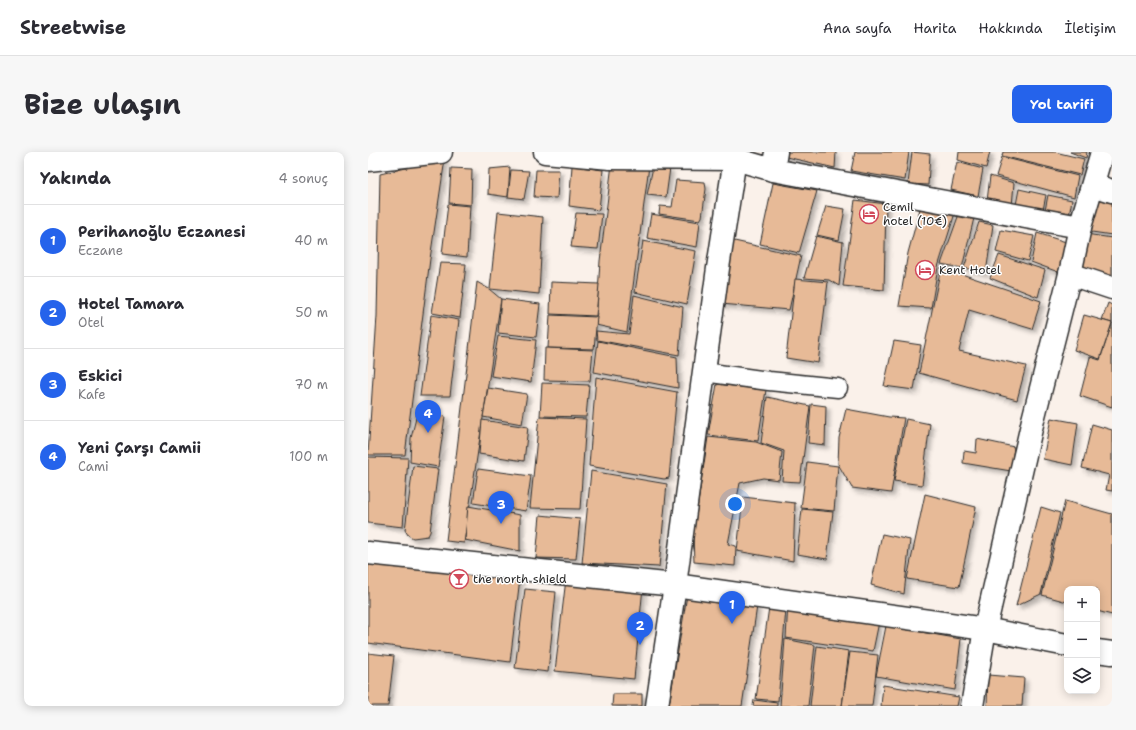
<!DOCTYPE html>
<html lang="tr">
<meta charset="utf-8">
<style>
:root{--surface:#fff;--page:#f7f7f7;--text:#2b2b33;--muted:#7c7c81;--line:#e1e1e2;--accent:#2563eb}
body{margin:0;font-family:"Shantell Sans",sans-serif;background:var(--page);color:var(--text)}
.controls{position:absolute;right:12px;bottom:12px;display:grid;overflow:hidden;border-radius:8px;box-shadow:0 2px 10px #0003}
.controls button{width:36px;height:36px;display:grid;place-items:center;padding:0;border:0;border-bottom:1px solid var(--line);background:var(--surface);color:var(--text);font:20px sans-serif}
.you{position:absolute;left:367px;top:352px;width:14px;height:14px;margin:-10px;border:3px solid #fff;border-radius:50%;background:#1a73e8;box-shadow:0 0 0 6px #1a73e833}
.badge{display:grid;place-items:center;width:26px;height:26px;border-radius:50%;background:var(--accent);color:#fff;font-size:13px;font-weight:700}
.pin{position:absolute;translate:-50% -33px;filter:drop-shadow(0 1px 2px #0008)}
.pin::after{content:'';position:absolute;top:21px;width:14px;height:12px;background:inherit;clip-path:polygon(0 0,100% 0,50% 100%)}
.list{margin:0;padding:0;list-style:none}
h2{display:flex;justify-content:space-between;align-items:center;height:52px;margin:0;padding:0 16px;font-size:17px}
h2 small{font-size:13px;font-weight:400;color:var(--muted)}
.list li{display:grid;grid-template-columns:26px 1fr auto;gap:12px;align-items:center;box-sizing:border-box;height:72px;padding:0 16px;border-top:1px solid var(--line)}
.list b{display:block;font-size:15px;white-space:nowrap}
.list p{margin:0;font-size:13px;white-space:nowrap;color:var(--muted)}
.list em{font-size:13px;font-style:normal;color:var(--muted)}
.icon{flex:none;width:22px;height:22px;fill:none;stroke:currentColor;stroke-width:2;stroke-linecap:round;stroke-linejoin:round}
.map{position:relative;flex:none;width:744px;height:554px;overflow:hidden;border-radius:8px}
header{display:flex;align-items:center;gap:24px;box-sizing:border-box;height:56px;padding:0 20px;background:var(--surface);border-bottom:1px solid var(--line)}
header strong{font-size:19px}
nav{display:flex;gap:22px;margin-inline-start:auto;font-size:14px}
.intro{display:flex;align-items:center;justify-content:space-between;box-sizing:border-box;height:96px;padding:0 24px}
h1{margin:0;font-size:28px}
.button{padding:10px 18px;border-radius:8px;background:var(--accent);color:#fff;font-size:14px;font-weight:700}
main{display:flex;gap:24px;padding:0 24px}
aside{flex:1;background:var(--surface);border-radius:8px;box-shadow:0 2px 10px #0003}
.map>svg:first-child{display:block}
.building{fill:#e7ba97;stroke:#2b2b2b;filter:url(#shadow)}
.lines{fill:none;stroke-linecap:round;stroke-linejoin:round}
.pedestrian-casing{stroke:#2b2b2b;stroke-width:21}
.minor-casing{stroke:#2b2b2b;stroke-width:25}
.pedestrian{stroke:#fff;stroke-width:18}
.minor{stroke:#fff;stroke-width:22}
.labels{text-anchor:middle;stroke-width:3;stroke-linejoin:round;paint-order:stroke}
.poi-label{font-size:12px;fill:#2b2b2b;stroke:#fff;text-anchor:start}
</style>
<header>
<strong>Streetwise</strong>
<nav><a>Ana sayfa</a><a>Harita</a><a>Hakkında</a><a>İletişim</a></nav>
</header>
<div class="intro"><h1>Bize ulaşın</h1><a class="button">Yol tarifi</a></div>
<main>
<aside>
<h2>Yakında<small>4 sonuç</small></h2>
<ul class="list">
<li><span class="badge">1</span><div><b>Perihanoğlu Eczanesi</b><p>Eczane</p></div><em>40 m</em></li>
<li><span class="badge">2</span><div><b>Hotel Tamara</b><p>Otel</p></div><em>50 m</em></li>
<li><span class="badge">3</span><div><b>Eskici</b><p>Kafe</p></div><em>70 m</em></li>
<li><span class="badge">4</span><div><b>Yeni Çarşı Camii</b><p>Cami</p></div><em>100 m</em></li>
</ul>
</aside>
<div class="map">
<svg width="744" height="554" viewBox="0 0 744 554">
<defs>
<filter id="shadow"><feDropShadow dx="3.5" dy="3.5" stdDeviation="2" flood-color="#0004"/></filter>
</defs>
<rect width="100%" height="100%" fill="#faf1ea"/>
<filter id="ink" filterUnits="userSpaceOnUse"><feTurbulence type="fractalNoise" baseFrequency=".025" numOctaves="2"/><feDisplacementMap in="SourceGraphic" scale="8" xChannelSelector="R" yChannelSelector="G"/><feConvolveMatrix kernelMatrix="1 2 1 2 8 2 1 2 1" color-interpolation-filters="sRGB"/></filter>
<g filter="url(#ink)">
<g class="building">
<path d="M410,0h58l-1,16 -58,-13z"/>
<path d="M487,0h54l-4,28 -54,-9z"/>
<path d="M544,0l18,2 -2,31 -20,-1z"/>
<path d="M591,0h31l-4,16 -28,-8z"/>
<path d="M635,0h52l29,7 -4,16 -78,-19z"/>
<path d="M702,0h17l-1,6z"/>
<path d="M634,5l76,19 -4,21 -78,-21z"/>
<path d="M77,7l-15,100 -25,196h-37l9,-139 3,-142z"/>
<path d="M589,10l26,7 -5,27 -27,-6z"/>
<path d="M244,12l37,2 -22,166 -31,-7 4,-64z"/>
<path d="M204,14l31,4 -4,40 -30,-4z"/>
<path d="M142,15l-2,30 -20,-3 1,-25z"/>
<path d="M285,15l17,1 -4,29 -19,-2z"/>
<path d="M83,16l21,1 -1,36 -22,-2z"/>
<path d="M143,18l18,1 -5,28 -16,-2z"/>
<path d="M168,18h23l-2,28 -23,-1z"/>
<path d="M622,24l24,7 -2,23 -25,-5z"/>
<path d="M308,28l29,2 1,7 -4,28 -2,3 -41,-6 1,-8 12,1z"/>
<path d="M405,31l44,8 -18,62 -39,-9z"/>
<path d="M651,37l27,6 -4,20 -27,-5z"/>
<path d="M680,43l24,5 -4,21 -24,-5z"/>
<path d="M725,46l19,3v34l-27,-4z"/>
<path d="M487,48l31,4 -2,86 -41,-4z"/>
<path d="M80,52l22,2 -3,51 -25,-3z"/>
<path d="M553,53l34,8 -17,54 -7,41 -32,-2 9,-53z"/>
<path d="M458,54l19,3 -6,31 -22,-5z"/>
<path d="M130,60l45,5 -4,77 -49,-5z"/>
<path d="M208,61l26,1 -4,35 -27,-2z"/>
<path d="M283,62l49,8 -3,25 -50,-9z"/>
<path d="M591,62l15,4 -12,50 -21,-4z"/>
<path d="M611,70l14,3 -7,48 -22,-5z"/>
<path d="M633,78l33,6 -6,25 -32,-9z"/>
<path d="M669,81l29,9 -5,31 -30,-11z"/>
<path d="M718,82l26,4v41l-32,-8z"/>
<path d="M448,84l27,6 -4,44 -10,-6 -25,-2z"/>
<path d="M362,88l71,16 -12,54 -68,-6z"/>
<path d="M275,89l53,10 -9,53 -52,-12z"/>
<path d="M631,103l46,15 -7,27 -48,-19z"/>
<path d="M72,111l26,1 -6,54 -28,-5z"/>
<path d="M573,115l100,34 -9,28 -63,-19 -10,41 67,15 -9,34 -98,-27z"/>
<path d="M427,127l33,3 -10,81 -32,-5z"/>
<path d="M109,130l12,7 12,10 -37,244 -18,-2z"/>
<path d="M183,130l48,2 -3,32 -46,-2z"/>
<path d="M266,143l49,12 -4,48 -82,-15 -1,-9 33,3z"/>
<path d="M133,147l39,5 -4,33 -38,-4z"/>
<path d="M740,151l4,2v102l-32,-11 10,-39 10,3 12,-37 -10,-3z"/>
<path d="M63,163l28,5 -9,76h-30z"/>
<path d="M182,163l47,2 -3,32 -46,-1z"/>
<path d="M716,163l28,8 -12,36 -26,-9z"/>
<path d="M130,184l38,4 -5,42 -40,-6z"/>
<path d="M230,189l79,16 1,31 -84,-16z"/>
<path d="M526,189l27,4 -7,45 -30,-4z"/>
<path d="M177,196l48,2 -3,31 -46,-1z"/>
<path d="M228,225l81,15 -8,86 -5,1 -75,-13z"/>
<path d="M174,231l47,2 -3,32 -46,-1z"/>
<path d="M349,232l49,6 -8,51 -50,-6z"/>
<path d="M120,236l39,6 -5,30 -39,-7z"/>
<path d="M399,245l43,9 -10,76 -18,-1 2,-30 -23,-8z"/>
<path d="M443,252l15,2 -1,39 -17,-2z"/>
<path d="M478,257l43,8 15,1 -13,75 -39,-5 -14,-24 1,-26z"/>
<path d="M50,258l27,6 -7,51 -28,-5 1,-24z"/>
<path d="M171,265l47,2 -6,90 -50,-1z"/>
<path d="M683,266l27,5 -6,42 -29,-6z"/>
<path d="M538,267l24,5 -8,61 -28,-4z"/>
<path d="M114,268l46,7 -4,34 -45,-7z"/>
<path d="M724,272l20,6v61l-6,-1 3,-15 -27,-7z"/>
<path d="M340,285l48,5 26,10 -3,28 -16,-2 -23,5 -12,61 8,2 -1,20 -41,-4 -1,-26z"/>
<path d="M609,287l37,8 -3,24 -48,-8 1,-12 12,2z"/>
<path d="M0,305l40,1 -5,69 -35,-4z"/>
<path d="M439,310l31,4 -4,45 -33,-3z"/>
<path d="M45,314l25,3 -8,63 -2,4 -15,2 -5,-3 -3,-5z"/>
<path d="M110,317l53,7 -5,35 -53,-8z"/>
<path d="M223,319l76,13 -8,83 -77,-4z"/>
<path d="M557,342l51,13 -17,80 -52,-8z"/>
<path d="M375,345l52,6 -2,58 -56,-10z"/>
<path d="M697,349l47,13v101l-15,-4v-22h-30v13l-25,-7z"/>
<path d="M100,354l52,9v36l-55,-11z"/>
<path d="M673,355l19,6 -19,81 -25,12z"/>
<path d="M434,357l31,3 -6,47 -30,-5z"/>
<path d="M172,363l40,4 -4,40 -40,-1z"/>
<path d="M514,382l28,6 -6,54 -33,-9z"/>
<path d="M0,404l152,22 -10,84 -142,-19z"/>
<path d="M198,427l77,8 -9,92 -79,-8z"/>
<path d="M157,437l31,3 -8,80 -33,-4z"/>
<path d="M319,443l70,11 -15,100h-73z"/>
<path d="M420,451l92,14 -7,34 -87,-13z"/>
<path d="M401,455l17,2 -8,92 -22,-2z"/>
<path d="M518,474l75,13 -6,51 -79,-14z"/>
<path d="M417,487l30,6 -7,61h-28z"/>
<path d="M449,494l32,5 -7,55h-32z"/>
<path d="M482,500l28,3 -6,51h-30z"/>
<path d="M0,501l26,3 -6,50h-20z"/>
<path d="M620,523l36,3 -2,28h-35z"/>
<path d="M515,533l76,12 -2,9h-76z"/>
<path d="M245,542h29v12h-30z"/>
<path d="M386,548l23,3v3h-24z"/>
</g>
<g class="lines">
<defs>
<path id="pedestrian" d="M336,220l65,9 69,7"/>
<g id="minor">
<path d="M177,0l65,6 125,1 38,11 307,57"/>
<path d="M0,8l73,-8"/>
<path d="M405,18l3,-18"/>
<path d="M725,33l19,6"/>
<path d="M702,122l42,14"/>
<path d="M0,401l307,32 310,44 82,16"/>
<path d="M729,499l15,2"/>
<path d="M289,554l18,-121 43,-317 18,-116"/>
<path d="M604,554l13,-77 48,-209 37,-146 10,-47 22,-75"/>
</g>
</defs>
<use href="#pedestrian" class="pedestrian-casing"/>
<use href="#minor" class="minor-casing"/>
<use href="#pedestrian" class="pedestrian"/>
<use href="#minor" class="minor"/>
</g>
</g>
<defs>
<symbol id="hotel-ring" viewBox="-11 -11 22 22"><circle r="9.5" fill="#fff" stroke="#d1495b" stroke-width="1.5"/><path d="M-6-4.5h1.5V1H6V5H4.5V3h-9V5H-6ZM-4 0a1.8 1.8 0 1 1 3.6 0ZM.5 0V-2.5h3Q6-2.5 6 0Z" fill="#d1495b"/></symbol>
<symbol id="bar-ring" viewBox="-11 -11 22 22"><circle r="9.5" fill="#fff" stroke="#d1495b" stroke-width="1.5"/><path d="M-6-5H6L.8 .8V4.5H3.5V6h-7V4.5H-.8V.8Z" fill="#d1495b"/></symbol>
</defs>
<g fill-rule="evenodd">
<use href="#hotel-ring" x="490" y="51" width="22" height="22"/>
<use href="#hotel-ring" x="546" y="107" width="22" height="22"/>
<use href="#bar-ring" x="80" y="416" width="22" height="22"/>
</g>
<g class="labels">
<g class="poi-label">
<text x="515" y="59">Cemil<tspan x="515" dy="14">hotel (10€)</tspan></text>
<text x="571" y="122">Kent Hotel</text>
<text x="105" y="431">the north shield</text>
</g>
</g>
</svg>
<div class="controls">
<button>+</button>
<button>−</button>
<button><svg class="icon" aria-label="layers" viewBox="0 0 24 24"><path d="M12 4l9 5-9 5-9-5zM3 14l9 5 9-5"/></svg></button>
</div>
<div class="you"></div>
<div class="pin badge" style="left:364px;top:472px">1</div>
<div class="pin badge" style="left:272px;top:493px">2</div>
<div class="pin badge" style="left:133px;top:372px">3</div>
<div class="pin badge" style="left:60px;top:281px">4</div>
</div>
</main>
